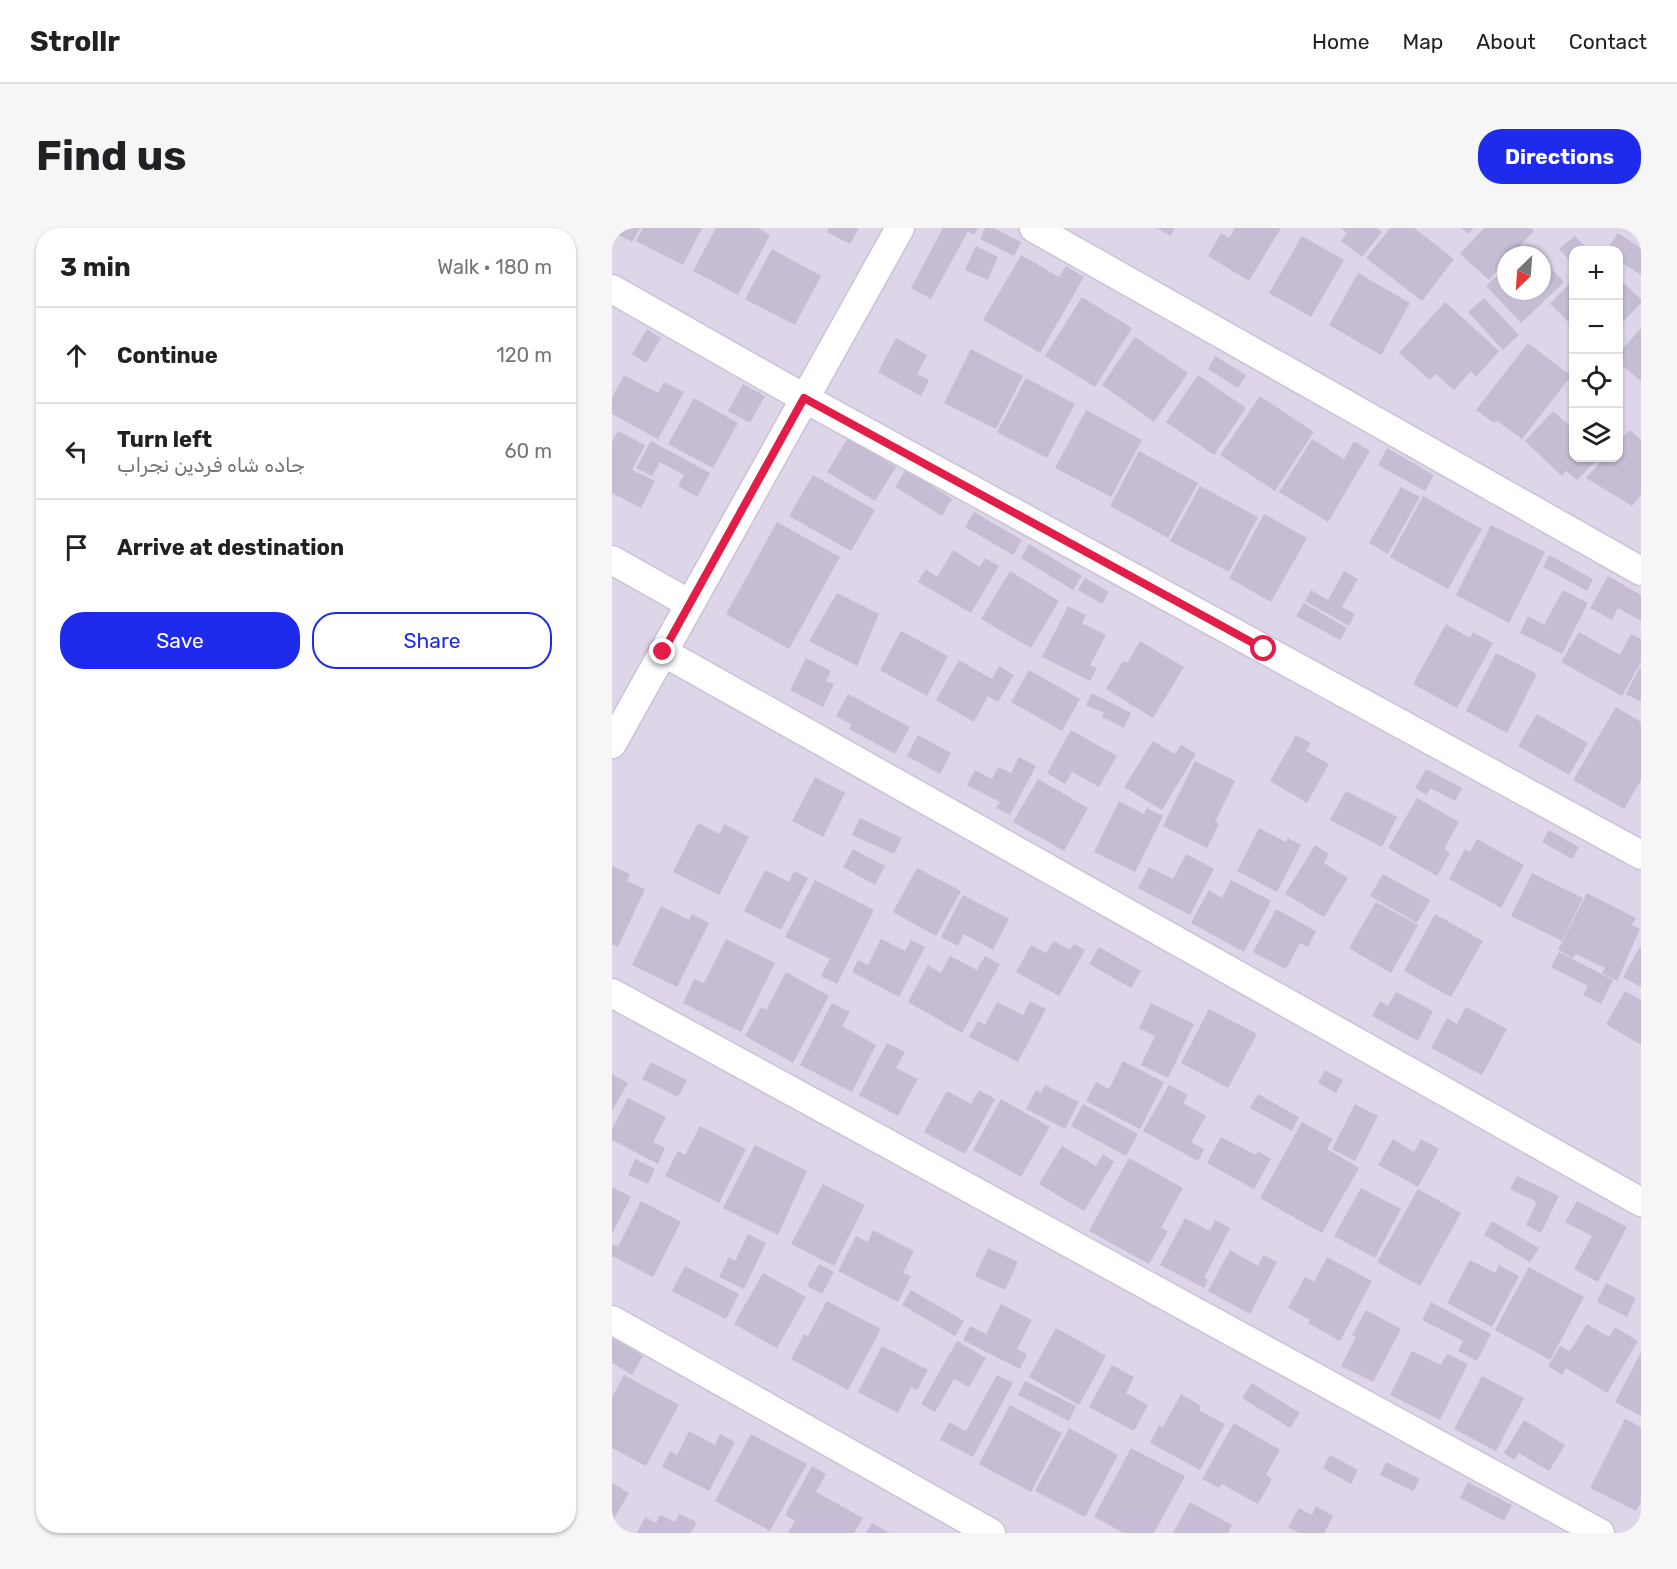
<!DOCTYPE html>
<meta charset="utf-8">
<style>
:root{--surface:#fff;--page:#f6f6f6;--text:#202124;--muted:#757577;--line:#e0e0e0;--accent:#1e2aec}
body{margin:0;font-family:Rubik,"Noto Naskh Arabic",sans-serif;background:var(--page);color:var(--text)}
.controls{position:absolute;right:18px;top:18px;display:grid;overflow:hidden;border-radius:12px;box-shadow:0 2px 4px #0004}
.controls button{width:54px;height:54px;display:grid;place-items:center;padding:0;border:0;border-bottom:2px solid var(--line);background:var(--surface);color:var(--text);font:30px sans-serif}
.compass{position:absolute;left:885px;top:18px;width:54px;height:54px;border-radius:50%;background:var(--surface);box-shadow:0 2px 4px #0004;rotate:205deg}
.stop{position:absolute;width:18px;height:18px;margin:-14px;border:4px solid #e11d48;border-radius:50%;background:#fff}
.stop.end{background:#e11d48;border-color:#fff;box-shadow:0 2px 6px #0008}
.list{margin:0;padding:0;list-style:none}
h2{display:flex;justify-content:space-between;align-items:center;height:78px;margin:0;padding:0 24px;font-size:26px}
h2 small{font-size:20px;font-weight:400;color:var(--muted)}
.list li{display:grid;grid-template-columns:39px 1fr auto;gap:18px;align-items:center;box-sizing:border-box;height:96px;padding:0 24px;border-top:2px solid var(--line)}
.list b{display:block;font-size:22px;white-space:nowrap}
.list p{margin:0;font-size:20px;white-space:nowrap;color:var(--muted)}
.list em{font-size:20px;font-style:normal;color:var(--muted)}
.actions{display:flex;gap:12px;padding:18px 24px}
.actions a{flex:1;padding:14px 0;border:2px solid var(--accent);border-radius:24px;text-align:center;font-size:21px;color:var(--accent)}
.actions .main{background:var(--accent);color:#fff}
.icon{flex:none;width:33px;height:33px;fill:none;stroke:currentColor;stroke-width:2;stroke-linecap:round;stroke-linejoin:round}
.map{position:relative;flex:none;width:1029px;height:1305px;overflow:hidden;border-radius:24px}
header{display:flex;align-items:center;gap:36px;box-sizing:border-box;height:84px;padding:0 30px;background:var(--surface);border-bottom:2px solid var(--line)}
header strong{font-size:28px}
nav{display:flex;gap:33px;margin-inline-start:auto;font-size:21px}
.intro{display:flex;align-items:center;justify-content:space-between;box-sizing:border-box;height:144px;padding:0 36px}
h1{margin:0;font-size:42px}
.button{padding:15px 27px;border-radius:24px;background:var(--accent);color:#fff;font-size:21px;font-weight:700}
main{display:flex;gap:36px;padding:0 36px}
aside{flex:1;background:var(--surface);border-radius:24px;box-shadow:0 2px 4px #0004}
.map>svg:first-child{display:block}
.residential{fill:#ded6e8;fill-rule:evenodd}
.building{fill:#c6bcd4}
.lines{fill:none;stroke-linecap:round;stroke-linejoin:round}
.minor-casing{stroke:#cac1d6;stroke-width:31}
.minor{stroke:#fff;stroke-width:28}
.route{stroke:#e11d48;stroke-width:8}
</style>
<header>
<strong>Strollr</strong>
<nav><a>Home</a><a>Map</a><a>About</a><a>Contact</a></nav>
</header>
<div class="intro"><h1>Find us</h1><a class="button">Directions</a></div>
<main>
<aside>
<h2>3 min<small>Walk · 180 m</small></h2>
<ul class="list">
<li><svg class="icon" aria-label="ahead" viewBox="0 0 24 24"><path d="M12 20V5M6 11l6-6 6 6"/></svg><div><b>Continue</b></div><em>120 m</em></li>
<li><svg class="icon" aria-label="left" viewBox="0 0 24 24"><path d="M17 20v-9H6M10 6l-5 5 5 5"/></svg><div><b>Turn left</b><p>جاده شاه فردین نجراب</p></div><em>60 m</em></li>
<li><svg class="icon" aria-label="arrive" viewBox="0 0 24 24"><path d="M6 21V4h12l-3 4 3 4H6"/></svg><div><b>Arrive at destination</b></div></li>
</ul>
<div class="actions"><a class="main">Save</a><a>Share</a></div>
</aside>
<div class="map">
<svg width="1029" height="1305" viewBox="0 0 1029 1305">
<rect width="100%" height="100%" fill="#eae3f0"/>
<path class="residential" d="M0,0h1029v1305h-1029zM962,22h44v208h-44zM894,27h36v36h-36z"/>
<g class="building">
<path d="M0,0h28l-8,14 -20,-11z"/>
<path d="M31,0h59l-19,37 -47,-24z"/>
<path d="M104,0h42l12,7 -32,60 -45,-24z"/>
<path d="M217,0h30l-9,16 -23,-12z"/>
<path d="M331,0h35l-4,7 -6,-4 -37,68 -20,-11z"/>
<path d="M373,0h8l28,14 -7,14 -34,-17z"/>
<path d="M544,0h19l-4,8z"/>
<path d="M623,0h46l-32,53 -41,-25 13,-23 8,5z"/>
<path d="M729,0h36l5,4 -20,25 -21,-16 6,-8z"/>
<path d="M778,0h24l40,31 -32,42 -56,-43z"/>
<path d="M849,0h13l-6,6z"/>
<path d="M872,0h47l3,3 -23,24h-5v6l-17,19 -29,-26z"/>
<path d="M1006,5l23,15v27l-23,-15v-10h-11z"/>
<path d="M690,8l42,24 -33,57 -42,-24z"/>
<path d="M963,8l14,14h-15v15l-15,-16z"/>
<path d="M916,17l10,10h-20z"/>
<path d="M364,18l22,11 -10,23 -23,-10z"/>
<path d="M160,21l49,27 -26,49 -50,-26z"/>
<path d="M409,27l38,22 7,-11 18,11 -44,76 -57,-33z"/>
<path d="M930,31l22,23 -43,41 -35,-37 20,-19v24h36z"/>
<path d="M746,45l52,30 -29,52 -52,-30z"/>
<path d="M1006,50l23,21v4l-23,24z"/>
<path d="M962,51v48l-24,-23z"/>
<path d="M470,69l50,31 -37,59 -50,-31z"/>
<path d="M872,70l35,37 -16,15 -35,-38z"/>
<path d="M833,74l54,49 -23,26 -5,-6 -17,19 -18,-16 -6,6 -31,-27z"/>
<path d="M1029,100v53l-23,-19v-8z"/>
<path d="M35,101l14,9 -15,25 -14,-9z"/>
<path d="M523,109l53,36 -34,49 -52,-37z"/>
<path d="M284,110l31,17 -10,19 12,6 -8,16 -43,-24z"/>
<path d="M916,115l43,33 -49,63 -26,-19 -2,3 -18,-13z"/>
<path d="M359,121l52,27 -27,53 -52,-26z"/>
<path d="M603,128l31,19 -8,13 -30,-19z"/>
<path d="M12,147l34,18 6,-11 20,10 -26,47 -46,-25v-16z"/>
<path d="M586,147l48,33 -32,47 -48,-33z"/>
<path d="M414,150l49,26 -28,54 -50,-26z"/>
<path d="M131,156l22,12 -15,27 -22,-12z"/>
<path d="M648,168l54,36 -39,59 -55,-36z"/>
<path d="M82,170l44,25 -25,45 -45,-24z"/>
<path d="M474,182l56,30 -31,57 -56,-29z"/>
<path d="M941,183l21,19v28h25l-22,22 -11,-9 -4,5 -37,-35z"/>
<path d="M1018,202l11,10v55l-9,11 -46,-28 18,-20h14v-16z"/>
<path d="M6,203l27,14 -13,25 23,11 -14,27 -29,-15v-51z"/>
<path d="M236,210l48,29 -21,34 -48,-29z"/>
<path d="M700,211l32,20 10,-18 16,10 -42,71 -49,-30z"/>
<path d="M39,213l59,32 -13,24 -19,-11 6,-11 -24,-13 -8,14 -16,-8z"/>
<path d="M775,220l47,27 -9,16 -47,-26z"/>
<path d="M527,223l59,32 -30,55 -58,-32z"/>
<path d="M294,241l46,30 -10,17 -47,-29z"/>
<path d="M201,247l62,35 -24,41 -62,-35z"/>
<path d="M588,258l58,31 -29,55 -59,-31z"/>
<path d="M789,259l19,10 -32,57 -19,-11z"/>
<path d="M811,268l59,33 -34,60 -58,-32z"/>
<path d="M362,284l48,28 -9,15 -48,-28z"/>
<path d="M652,286l43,24 -36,64 -42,-24z"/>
<path d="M165,294l63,35 -51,92 -63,-35z"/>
<path d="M879,297l54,27 -36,71 -53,-28z"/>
<path d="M417,316l53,32 -9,14 -52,-32z"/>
<path d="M341,322l27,17 5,-9 14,8 -28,47 -53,-31 8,-13 11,8z"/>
<path d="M937,327l44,24 -6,12 -44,-24z"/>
<path d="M398,343l49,30 -28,47 -50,-29z"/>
<path d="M732,343l14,8 -16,28 13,7 -6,12 -44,-25 6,-11 17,10z"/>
<path d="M996,348l33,19v26l-23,-13 -6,12 -22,-12z"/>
<path d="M473,350l24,14 -7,12 -24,-14z"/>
<path d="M951,362l25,13 -26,51 -42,-21 8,-17 16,9z"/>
<path d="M225,365l42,21 -22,52 -48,-25z"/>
<path d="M692,375l43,25 -7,12 -44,-24z"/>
<path d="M456,378l18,9 -4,8 24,12 -16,30 7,3 -7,13 -48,-24z"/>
<path d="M834,396l24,14 3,-6 20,11 -36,65 -44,-24z"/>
<path d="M289,403l47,25 -21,40 -47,-26z"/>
<path d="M967,404l41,23 11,-21 10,5v23l-19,34 -61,-34z"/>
<path d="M528,413l44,26 -31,51 -47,-29 17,-28 4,2z"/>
<path d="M884,425l41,21 -30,59 -41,-22z"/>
<path d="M194,430l25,13 -5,10 8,3 -11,23 -33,-17z"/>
<path d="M347,432l33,19 7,-13 15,9 -16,27 -10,-6 -14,26 -38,-22z"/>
<path d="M1029,437v37l-15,-8z"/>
<path d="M417,442l51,29 -18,32 -51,-29z"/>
<path d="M480,465l39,20 -7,15 -22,-11 2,-4 -18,-8z"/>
<path d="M236,466l62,33 -15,27 -46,-25 3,-4 -16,-9z"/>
<path d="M1004,479l25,15v58l-17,29 -51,-29z"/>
<path d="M925,486l51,29 -19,32 -51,-29z"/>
<path d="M459,502l46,26 -18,31 -27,-15 -7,12 -18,-11z"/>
<path d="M306,507l33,18 -11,21 -33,-18z"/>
<path d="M684,507l15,8 -5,8 23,13 -22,39 -37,-22z"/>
<path d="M541,513l22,13 6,-9 15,9 -34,56 -38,-23z"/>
<path d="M407,529l17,9 -26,49 -14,-7 4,-6 -33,-17 8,-15 17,9 6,-12 13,6z"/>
<path d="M583,533l40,20 -20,41 4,2 -12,24 -44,-22z"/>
<path d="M814,541l36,19 -7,13 -25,-13 -3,7 -12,-7z"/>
<path d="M203,549l30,16 -22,44 -31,-16z"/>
<path d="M426,551l50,29 -24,43 -51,-29z"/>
<path d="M734,563l51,26 -15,30 -52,-27z"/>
<path d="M805,570l42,24 -15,27 6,4 -13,23 -49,-28z"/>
<path d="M507,573l25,13 3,-6 16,8 -28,56 -41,-20z"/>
<path d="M248,590l42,20 -8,16 -42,-19z"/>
<path d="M86,595l22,11 4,-10 25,13 -30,58 -46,-23z"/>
<path d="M647,600l27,14 2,-4 13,7 -24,47 -40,-21z"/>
<path d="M937,602l30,17 -7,12 -30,-17z"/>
<path d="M865,611l47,26 -23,43 -52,-29 16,-30 5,3z"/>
<path d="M703,617l14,9 -5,9 24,15 -24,39 -39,-23z"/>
<path d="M241,621l32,17 -10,19 -32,-18z"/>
<path d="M574,626l28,15 -24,46 -52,-27 11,-21 24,12z"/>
<path d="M0,638l18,8 -3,7 18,8 -27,58 -6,-3z"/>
<path d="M305,640l44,23 -25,45 -43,-24z"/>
<path d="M153,642l24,12 5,-11 14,7 -27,52 -37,-19z"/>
<path d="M920,645l51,25 -21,43 -51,-25z"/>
<path d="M771,646l47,26 -13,23 -47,-27z"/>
<path d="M203,652l59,30 -37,74 -16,-8 9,-17 -45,-22z"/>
<path d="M619,652l40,21 -27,51 -53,-29 18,-33 13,8z"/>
<path d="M975,665l49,25 -4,7 8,4 -23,52 -15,-8 3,-5 -29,-14 -3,4 -15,-8z"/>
<path d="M351,667l46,24 -16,31 -29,-16 -6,12 -17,-9z"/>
<path d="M764,674l42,23 -27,48 -42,-25z"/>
<path d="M49,678l28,14 3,-6 17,9 -32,64 -45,-22z"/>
<path d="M664,681l40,22 -8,16 -8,-4 -14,26 -33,-17z"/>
<path d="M823,686l48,27 -32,56 -47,-26z"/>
<path d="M114,711l49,24 -34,69 -58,-29 11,-24 10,4z"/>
<path d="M269,711l24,12 6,-11 14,7 -26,50 -47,-25 6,-12 10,5z"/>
<path d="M442,713l16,9 4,-6 11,6 -26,46 -43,-24 15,-27 15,8z"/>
<path d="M1029,717v42l-18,-10z"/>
<path d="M487,719l42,24 -10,17 -42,-24z"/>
<path d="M947,724l54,28 -12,24 -18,-9 5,-9 -37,-19z"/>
<path d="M338,728l27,14 8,-14 15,8 -38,69 -54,-31 20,-37 13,8z"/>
<path d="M174,744l43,24 -36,67 -48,-27 16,-29 5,3z"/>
<path d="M1013,763l16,9v45l-35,-21z"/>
<path d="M784,764l37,19 -15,30 -46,-25 8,-15 8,5z"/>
<path d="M418,773l16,8 -28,53 -49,-25 9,-16 7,4 12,-23 26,13z"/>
<path d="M220,775l18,9 -8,14 34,19 -24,47 -52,-27z"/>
<path d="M539,775l43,21 -26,54 -27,-13 14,-29 -16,-8z"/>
<path d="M854,779l41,22 -25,46 -51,-27 16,-30 10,6z"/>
<path d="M597,781l48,25 -29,54 -47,-25z"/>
<path d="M275,815l18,9 -9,16 22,11 -20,37 -39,-21z"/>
<path d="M511,833l41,21 -24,47 -54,-28 10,-19 13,7z"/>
<path d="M39,834l36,18 -9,17 -36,-18z"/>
<path d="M713,842l18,10 -7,13 -18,-10z"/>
<path d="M0,846l16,9 -16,28z"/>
<path d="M433,857l34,17 -14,27 -39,-20 10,-19 5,3z"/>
<path d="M557,857l19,10 -5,8 23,13 -15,26 13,7 -6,12 -55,-30z"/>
<path d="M367,862l16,9 -30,55 -41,-22 23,-41 24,13z"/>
<path d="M646,866l41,23 -7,14 -42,-23z"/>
<path d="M16,870l38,19 -13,25 12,6 -7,16 -46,-24v-11z"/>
<path d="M389,871l49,28 -29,50 -48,-27z"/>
<path d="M471,876l55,30 -12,22 -55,-30z"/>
<path d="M743,876l23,12 -23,45 -23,-12z"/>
<path d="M690,894l31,17 -6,10 32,19 -37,65 -62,-35z"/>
<path d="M88,898l46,23 -27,54 -54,-27 13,-25 7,4z"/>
<path d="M609,909l35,18 2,-4 13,8 -17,30 -47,-26z"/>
<path d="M781,911l21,13 7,-13 18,10 -21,38 -40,-22z"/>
<path d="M143,917l52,26 -29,64 -55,-27z"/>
<path d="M450,918l34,20 7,-12 11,8 -30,49 -45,-27z"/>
<path d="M517,930l54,30 -22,40 7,3 -19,33 -60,-33z"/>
<path d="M23,931l20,10 -7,15 -20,-9z"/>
<path d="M905,948l42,20 -18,37 -15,-8 11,-23 -27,-13z"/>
<path d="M211,956l42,21 -31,61 -43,-22z"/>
<path d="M0,959l19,10 -19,37z"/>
<path d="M749,960l40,21 -26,49 -41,-22z"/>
<path d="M806,961l43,24 -41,73 -43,-24z"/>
<path d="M29,973l40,21 -28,55 -41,-21v-12l6,3z"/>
<path d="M965,973l50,26 -29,55 -24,-13 18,-33 -27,-14z"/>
<path d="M573,990l25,13 5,-11 15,8 -26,50 4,2 -4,8 -44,-23z"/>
<path d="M880,993l47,27 -9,14 -46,-27z"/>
<path d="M261,1002l41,21 -11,22 8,3 -13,26 -60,-31 18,-35 12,6z"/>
<path d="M136,1006l18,9 -22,46 -25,-12 10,-20 6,4z"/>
<path d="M376,1020l30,14 -13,28 -30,-14z"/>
<path d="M618,1022l28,16 5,-11 14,7 -27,52 -42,-23z"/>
<path d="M715,1029l45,24 -32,60 -32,-18 2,-3 -22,-12 17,-31 9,5z"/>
<path d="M858,1032l25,13 4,-8 20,11 -27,51 -45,-24z"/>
<path d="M207,1036l15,8 -12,22 -15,-8z"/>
<path d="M73,1038l54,28 -13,25 -54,-28z"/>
<path d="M917,1039l55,30 -34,63 -55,-30z"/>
<path d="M151,1045l43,24 -29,51 -43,-24z"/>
<path d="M994,1055l30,15 -9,19 -30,-15z"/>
<path d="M299,1062l53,31 -9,15 -53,-31z"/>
<path d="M215,1073l54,28 -33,61 -57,-31 13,-25 4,2z"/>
<path d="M819,1074l60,32 -14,27 -19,-10 5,-10 -41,-21z"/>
<path d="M389,1076l31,16 -15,29 10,5 -7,15 -57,-29 7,-14 16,8z"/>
<path d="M754,1082l35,19 -28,53 -32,-16 15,-29 -4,-2z"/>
<path d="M975,1096l22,13 6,-10 23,14 -31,52 -41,-25 -4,7 -14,-9 12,-20 10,5z"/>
<path d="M444,1100l50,28 -27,49 -50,-28z"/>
<path d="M0,1109l31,19 -11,19 -20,-12z"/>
<path d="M345,1113l29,17 -17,29 -15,-8 -19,33 -14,-8z"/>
<path d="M270,1118l46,24 -11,20 -6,-3 -13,26 -40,-21z"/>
<path d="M800,1123l29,14 6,-11 21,10 -28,56 -50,-25z"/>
<path d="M1029,1124v64l-26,-14z"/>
<path d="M500,1137l22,12 -8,16 22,12 -14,26 -45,-24z"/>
<path d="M12,1147l55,30 -33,61 -34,-18v-51z"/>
<path d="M385,1147l16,8 -40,74 -33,-17 9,-18 17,9z"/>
<path d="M870,1148l42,22 -28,53 -42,-22z"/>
<path d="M413,1153l51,25 -7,15 -51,-26z"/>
<path d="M640,1155l48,30 -10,15 -48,-30z"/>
<path d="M569,1166l20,12 -2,4 26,14 -25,46 -50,-27 9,-18 4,2z"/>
<path d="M398,1177l52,28 -31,59 -52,-28z"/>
<path d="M1013,1191l16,8v75l-5,9 -46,-23z"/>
<path d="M912,1192l41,25 -16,26 -30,-18 -5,7 -10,-7z"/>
<path d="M622,1195l46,27 -14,25 6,4 -14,25 -36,-20 -3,4 -17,-9z"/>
<path d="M457,1200l49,27 -33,62 -50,-26z"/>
<path d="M77,1203l26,14 5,-11 15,8 -26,49 -47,-24 8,-16 7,4z"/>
<path d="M139,1206l56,30 -37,67 -55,-30z"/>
<path d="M519,1220l54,28 -31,57h-30l-30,-16z"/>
<path d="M718,1227l28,15 -7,14 -28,-16z"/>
<path d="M774,1234l34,17 -7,12 -33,-16z"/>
<path d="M200,1238l14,8 -10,18 47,26 -9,15h-66l7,-12 -10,-6z"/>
<path d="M856,1254l44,23 -8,16 -44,-23z"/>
<path d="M0,1255l17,10 -17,29z"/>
<path d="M578,1274l42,23 -4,8h-55z"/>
<path d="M704,1278l17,10 -9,17h-25l-11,-6 11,-19 13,7z"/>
<path d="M67,1286l18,8 -6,11h-54l8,-16 11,6 4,-8 15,7z"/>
<path d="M260,1295l18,10h-24z"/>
</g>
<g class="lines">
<defs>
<g id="minor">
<path d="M422,0l607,343"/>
<path d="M0,61l192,109 837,457"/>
<path d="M0,332l78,44"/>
<path d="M51,424l978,550"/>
<path d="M0,516l288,-516"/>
<path d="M0,765l988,540"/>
<path d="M0,1092l379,213"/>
</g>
</defs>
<use href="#minor" class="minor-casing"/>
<use href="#minor" class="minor"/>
</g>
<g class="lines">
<path class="route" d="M51,424l141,-254 460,251"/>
</g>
</svg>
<div class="controls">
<button>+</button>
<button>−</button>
<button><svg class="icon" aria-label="locate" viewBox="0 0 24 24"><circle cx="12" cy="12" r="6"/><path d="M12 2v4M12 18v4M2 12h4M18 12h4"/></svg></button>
<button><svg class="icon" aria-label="layers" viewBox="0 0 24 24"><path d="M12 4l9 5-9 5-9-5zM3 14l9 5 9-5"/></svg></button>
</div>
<svg class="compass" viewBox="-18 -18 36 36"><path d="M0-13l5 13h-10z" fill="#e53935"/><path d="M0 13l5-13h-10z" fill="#757577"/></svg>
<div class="stop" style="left:652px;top:421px"></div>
<div class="stop end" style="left:51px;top:424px"></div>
</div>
</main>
